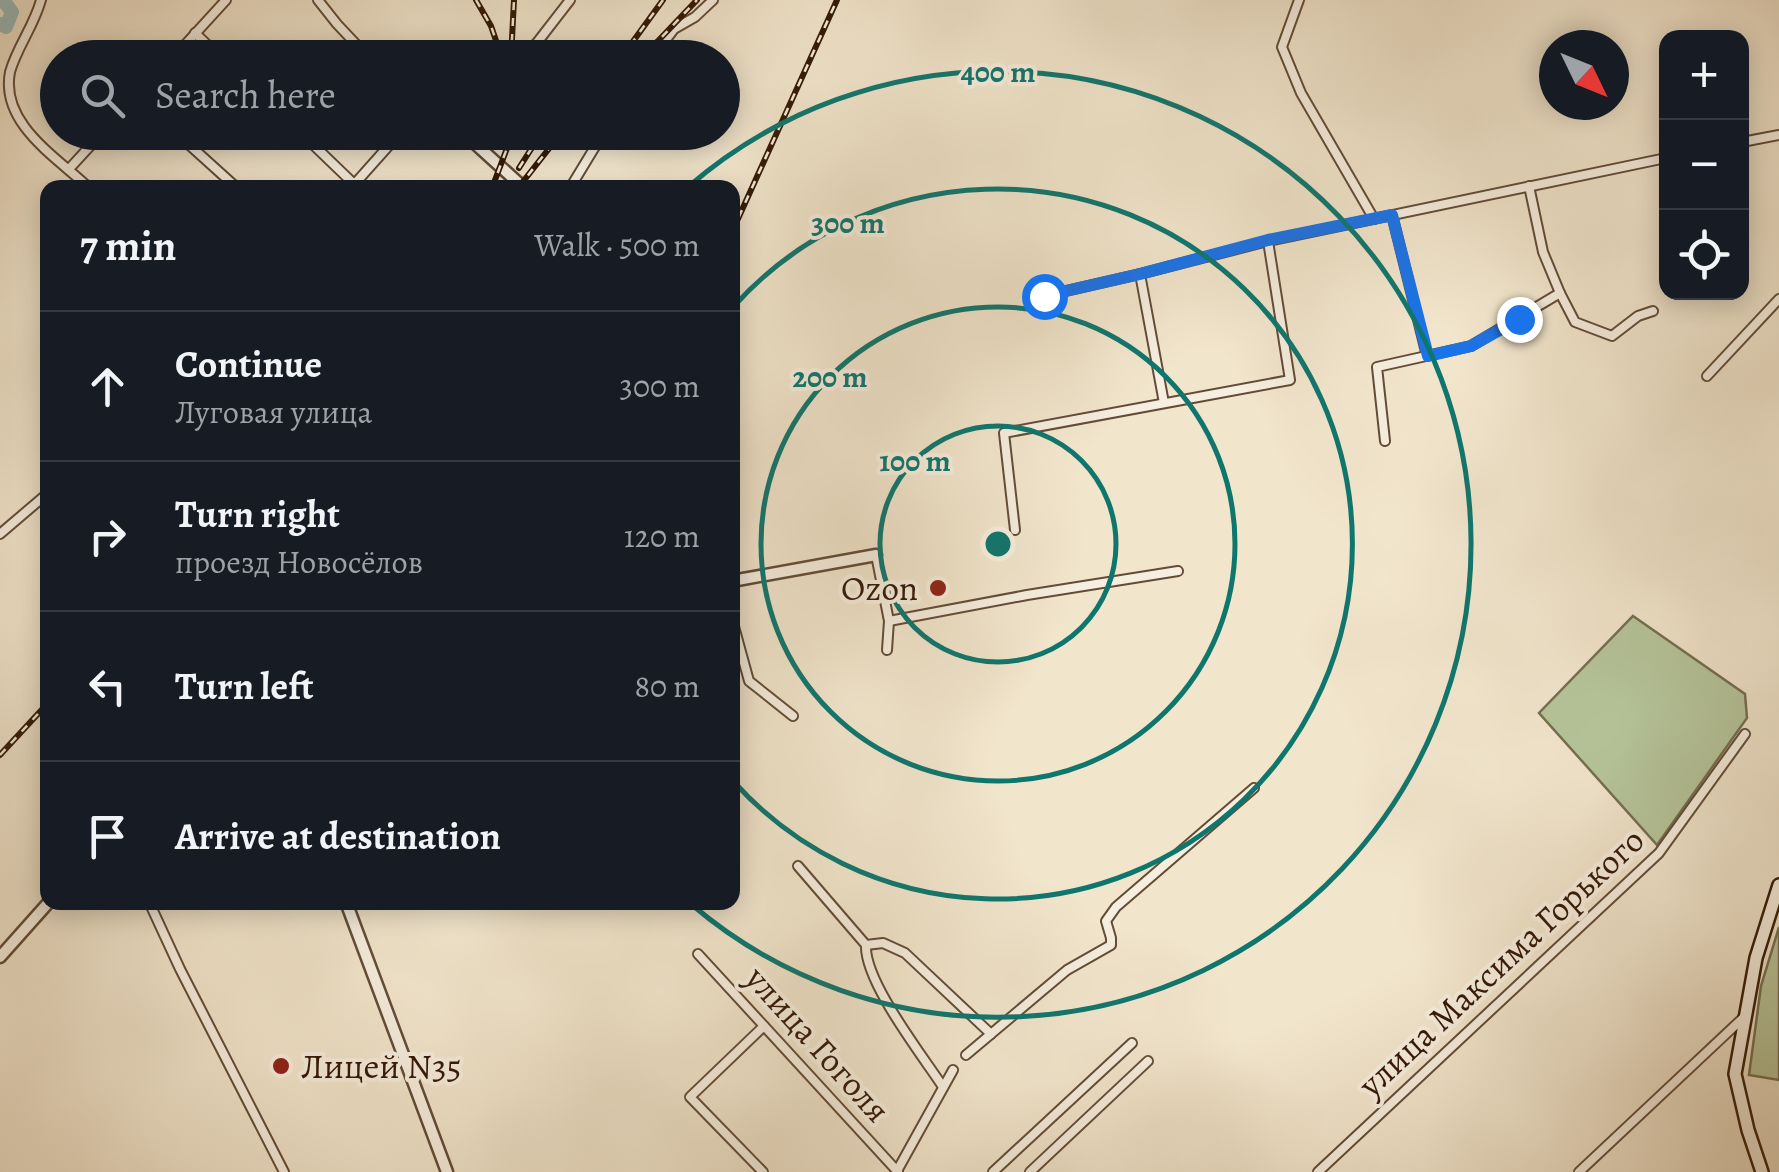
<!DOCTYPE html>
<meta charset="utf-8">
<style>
:root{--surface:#171b24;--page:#242831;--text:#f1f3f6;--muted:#9ea1a6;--line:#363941}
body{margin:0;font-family:Alegreya,serif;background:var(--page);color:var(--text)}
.controls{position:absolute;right:30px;top:30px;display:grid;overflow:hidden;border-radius:20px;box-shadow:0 5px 25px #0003}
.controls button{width:90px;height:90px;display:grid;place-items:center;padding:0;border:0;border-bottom:2px solid var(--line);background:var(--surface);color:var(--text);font:50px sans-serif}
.compass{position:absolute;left:1539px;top:30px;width:90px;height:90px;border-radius:50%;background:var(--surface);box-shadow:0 5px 25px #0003;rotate:133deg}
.stop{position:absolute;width:30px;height:30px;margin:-22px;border:8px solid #1a73e8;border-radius:50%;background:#fff}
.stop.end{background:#1a73e8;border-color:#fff;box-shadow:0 2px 10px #0008}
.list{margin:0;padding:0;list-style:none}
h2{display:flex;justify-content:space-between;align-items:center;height:130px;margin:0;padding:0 40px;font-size:42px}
h2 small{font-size:32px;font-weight:400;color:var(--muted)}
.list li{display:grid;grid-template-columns:65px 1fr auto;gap:30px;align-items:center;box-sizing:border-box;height:150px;padding:0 40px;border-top:2px solid var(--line)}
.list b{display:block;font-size:38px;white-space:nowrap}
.list p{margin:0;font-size:32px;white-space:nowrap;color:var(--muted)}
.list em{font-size:32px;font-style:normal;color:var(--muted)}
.icon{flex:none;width:55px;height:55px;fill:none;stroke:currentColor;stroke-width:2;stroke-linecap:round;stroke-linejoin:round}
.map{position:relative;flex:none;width:1779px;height:1172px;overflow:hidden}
.search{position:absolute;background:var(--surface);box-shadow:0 5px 25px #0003;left:40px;top:40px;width:700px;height:110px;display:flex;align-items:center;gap:25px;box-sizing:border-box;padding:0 35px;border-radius:55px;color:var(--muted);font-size:38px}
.panel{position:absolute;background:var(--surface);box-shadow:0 5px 25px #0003;left:40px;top:180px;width:700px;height:730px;border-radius:20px}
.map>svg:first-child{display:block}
.green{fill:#b6c59b;stroke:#746f50;stroke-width:2.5}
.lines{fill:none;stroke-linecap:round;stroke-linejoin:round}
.river{stroke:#9cbebe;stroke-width:14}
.minor-casing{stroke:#624c38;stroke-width:12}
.tertiary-casing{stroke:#624c38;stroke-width:15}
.secondary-casing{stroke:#331906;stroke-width:16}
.minor{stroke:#f6eede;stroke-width:8}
.tertiary{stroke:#f6eede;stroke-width:10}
.secondary{stroke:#f6eede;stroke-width:11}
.rail-casing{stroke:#331906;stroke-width:6}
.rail{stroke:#f6eede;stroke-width:2.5;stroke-dasharray:8;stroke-linecap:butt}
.route{stroke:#1a73e8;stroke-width:12}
.ring{fill:none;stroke:#0f766e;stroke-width:5}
.poi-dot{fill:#8f2418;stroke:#f6eede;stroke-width:4}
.labels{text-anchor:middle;stroke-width:8;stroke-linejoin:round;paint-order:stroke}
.poi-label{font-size:35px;fill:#331906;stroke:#f6eede;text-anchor:end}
.street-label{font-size:35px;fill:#331906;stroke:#f6eede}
.centre{fill:#0f766e;stroke:#f6eede;stroke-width:5}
.ring-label{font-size:30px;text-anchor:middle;font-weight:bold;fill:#0f766e;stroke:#f6eede;stroke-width:8;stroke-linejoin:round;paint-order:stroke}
</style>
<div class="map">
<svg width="1779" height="1172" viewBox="0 0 1779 1172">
<rect width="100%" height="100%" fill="#f1e5cc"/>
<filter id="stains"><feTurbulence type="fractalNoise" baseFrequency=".002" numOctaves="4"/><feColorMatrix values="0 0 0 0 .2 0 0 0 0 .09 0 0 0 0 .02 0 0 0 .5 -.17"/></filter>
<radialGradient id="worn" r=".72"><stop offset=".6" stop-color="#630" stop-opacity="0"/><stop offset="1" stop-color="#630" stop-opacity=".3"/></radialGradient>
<g class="green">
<path d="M1633,616l112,78 2,24 -90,127 -118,-132z"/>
<path d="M1779,927v153l-30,-5 12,-89z"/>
</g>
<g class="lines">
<path class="river" d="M0,24l6,3 6,-15 -9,-12"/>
<defs>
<g id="minor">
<path d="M41,0c-7,26 -24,47 -31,72 -10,52 47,85 79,116"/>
<path d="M318,0l19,24 32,34"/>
<path d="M1299,0l-17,47 19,46 73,126"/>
<path d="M195,33l26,25"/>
<path d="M173,58l53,-58"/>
<path d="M513,58l23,-14 34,-44"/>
<path d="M652,58l22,-29 21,-12 18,-17"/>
<path d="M175,132l62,56"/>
<path d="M300,132l54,52"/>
<path d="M1742,142l37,-7"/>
<path d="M69,169l34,-37"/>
<path d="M1529,186l14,66 17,41"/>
<path d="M351,188l50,-56"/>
<path d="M570,188l34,-56"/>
<path d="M1392,215l35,141"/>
<path d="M1140,274l24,129"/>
<path d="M1044,296l96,-22 128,-33 398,-83"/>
<path d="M1707,376l72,-77"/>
<path d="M1385,441l-8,-74 94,-21 89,-53 15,29 37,14 26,-20 15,-5"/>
<path d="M1015,530l-11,-97 286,-53 -22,-139"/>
<path d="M0,534l48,-41"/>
<path d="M876,555l13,66 -2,29"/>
<path d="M732,619l17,62 44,35"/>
<path d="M889,621l138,-26 151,-24"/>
<path d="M798,866l68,79c-2,36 56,110 77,142"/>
<path d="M149,902l31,67 104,203"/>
<path d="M866,945l17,-2 22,10 86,81"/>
<path d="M698,954l200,218"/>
<path d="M966,1055l101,-85 44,-25v-7l-5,-17 10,-14 138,-119"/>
<path d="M897,1171l56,-101"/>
<path d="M763,1172l-73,-75 74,-71"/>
<path d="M993,1172l139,-129"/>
<path d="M1030,1172l118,-111"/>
<path d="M1318,1172l341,-319 86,-119"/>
<path d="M1579,1172l164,-154"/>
</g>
<g id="tertiary">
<path d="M459,132l11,7 54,49"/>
<path d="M732,581l144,-26"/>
<path d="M346,902l101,270"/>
<path d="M0,957l49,-55"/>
</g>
<path id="secondary" d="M1762,1172l-14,-42 -13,-56 21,-116 23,-73"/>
</defs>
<use href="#minor" class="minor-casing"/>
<use href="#tertiary" class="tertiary-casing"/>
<use href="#secondary" class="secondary-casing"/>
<use href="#minor" class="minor"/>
<use href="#tertiary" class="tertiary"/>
<use href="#secondary" class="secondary"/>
<defs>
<g id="rail">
<path d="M476,0l15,26 11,32"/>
<path d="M511,58l3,-58"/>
<path d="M621,58l42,-58"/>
<path d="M638,58l20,-17 39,-41"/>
<path d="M519,168l23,-36"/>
<path d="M492,188l17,-45v-11"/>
<path d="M518,188l44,-56"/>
<path d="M732,232l105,-232"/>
<path d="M0,755l48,-52"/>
</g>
</defs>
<use href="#rail" class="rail-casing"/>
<use href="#rail" class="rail"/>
</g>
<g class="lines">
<path class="route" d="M1044,296l96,-22 128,-34 124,-25 36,141 43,-10 48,-27"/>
</g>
<g class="ring">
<circle cx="998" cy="544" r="118"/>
<circle cx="998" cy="544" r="237"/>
<path d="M734 306A355 355 0 1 1 734 782"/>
<path d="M688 187A473 473 0 1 1 691 904"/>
</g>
<g class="poi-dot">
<circle cx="938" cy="588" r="10"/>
<circle cx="281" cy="1066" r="10"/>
</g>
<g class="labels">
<g class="poi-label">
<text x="918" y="600">Ozon</text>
<text x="301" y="1078" text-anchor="start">Лицей N35</text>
</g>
<g class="street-label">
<text transform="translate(1501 962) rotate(-43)" y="12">улица Максима Горького</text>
<text transform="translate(818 1044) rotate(48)" y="12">улица Гоголя</text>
</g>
</g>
<circle cx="998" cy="544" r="15" class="centre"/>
<g class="ring-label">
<text x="998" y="82">400 m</text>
<text x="848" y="233">300 m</text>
<text x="830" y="387">200 m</text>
<text x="915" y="471">100 m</text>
</g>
<rect width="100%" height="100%" filter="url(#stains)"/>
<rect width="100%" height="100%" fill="url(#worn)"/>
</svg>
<div class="controls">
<button>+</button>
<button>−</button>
<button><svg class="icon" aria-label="locate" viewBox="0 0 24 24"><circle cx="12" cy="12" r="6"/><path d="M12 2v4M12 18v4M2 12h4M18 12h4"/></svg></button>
</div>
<svg class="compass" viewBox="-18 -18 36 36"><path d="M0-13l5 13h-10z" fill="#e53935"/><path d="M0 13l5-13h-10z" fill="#9ea1a6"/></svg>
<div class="stop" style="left:1044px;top:296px"></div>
<div class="stop end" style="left:1519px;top:319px"></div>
<div class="search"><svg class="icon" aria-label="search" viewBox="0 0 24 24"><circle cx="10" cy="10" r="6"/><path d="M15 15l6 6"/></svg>Search here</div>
<section class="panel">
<h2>7 min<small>Walk · 500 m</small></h2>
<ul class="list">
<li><svg class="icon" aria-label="ahead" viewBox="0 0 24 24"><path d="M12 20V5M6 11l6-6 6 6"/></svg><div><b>Continue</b><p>Луговая улица</p></div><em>300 m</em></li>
<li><svg class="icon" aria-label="right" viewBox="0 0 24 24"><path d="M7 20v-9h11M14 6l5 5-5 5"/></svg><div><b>Turn right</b><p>проезд Новосёлов</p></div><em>120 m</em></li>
<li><svg class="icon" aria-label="left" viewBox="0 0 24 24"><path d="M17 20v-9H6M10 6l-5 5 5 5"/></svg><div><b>Turn left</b></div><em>80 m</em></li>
<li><svg class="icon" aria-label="arrive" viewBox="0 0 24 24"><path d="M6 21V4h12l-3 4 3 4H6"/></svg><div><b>Arrive at destination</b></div></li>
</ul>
</section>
</div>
